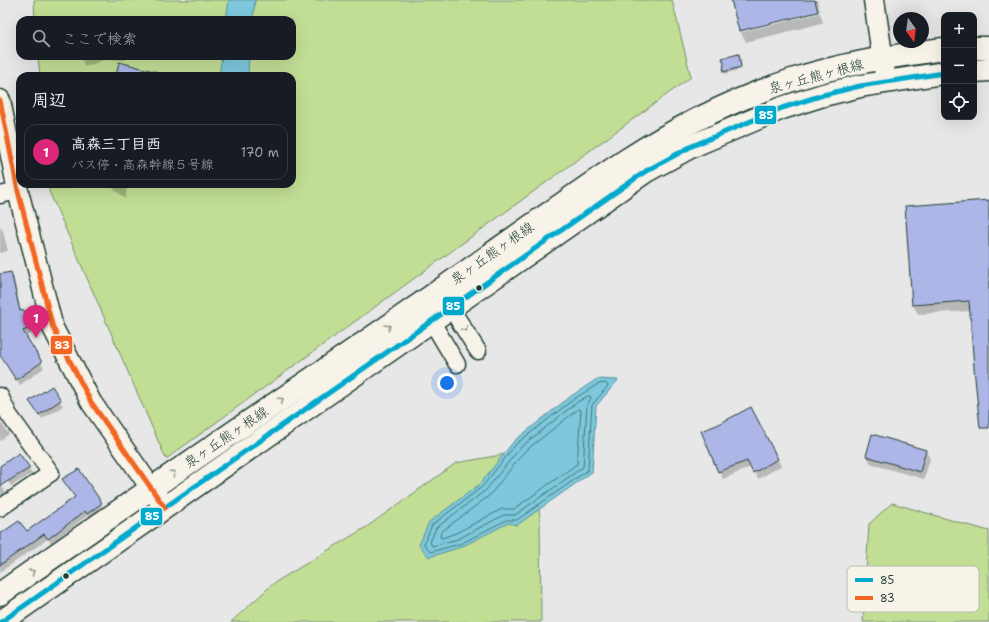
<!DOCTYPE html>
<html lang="ja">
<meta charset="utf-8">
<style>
:root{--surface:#171b24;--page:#242831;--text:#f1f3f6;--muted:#9ea1a6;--line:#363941;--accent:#db2777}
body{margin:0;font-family:"Shantell Sans","Klee One",sans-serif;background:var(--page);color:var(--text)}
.controls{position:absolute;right:12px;top:12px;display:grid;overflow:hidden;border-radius:8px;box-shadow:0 4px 16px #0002}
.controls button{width:36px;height:36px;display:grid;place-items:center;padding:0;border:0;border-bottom:1px solid var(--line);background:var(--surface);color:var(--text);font:20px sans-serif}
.compass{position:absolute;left:893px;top:12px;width:36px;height:36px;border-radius:50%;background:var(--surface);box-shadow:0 4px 16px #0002;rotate:166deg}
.you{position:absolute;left:447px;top:383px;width:14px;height:14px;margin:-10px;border:3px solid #fff;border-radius:50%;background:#1a73e8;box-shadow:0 0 0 6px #1a73e833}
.badge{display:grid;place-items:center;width:26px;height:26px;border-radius:50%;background:var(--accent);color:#fff;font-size:13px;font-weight:700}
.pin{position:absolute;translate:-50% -33px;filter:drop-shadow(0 1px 2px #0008)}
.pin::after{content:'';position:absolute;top:21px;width:14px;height:12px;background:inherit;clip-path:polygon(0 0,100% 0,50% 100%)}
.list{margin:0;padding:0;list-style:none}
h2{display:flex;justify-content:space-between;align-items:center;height:52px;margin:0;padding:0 16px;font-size:17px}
h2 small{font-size:13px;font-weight:400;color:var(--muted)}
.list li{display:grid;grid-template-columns:26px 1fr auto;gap:12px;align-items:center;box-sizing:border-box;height:56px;margin:0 8px 8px;padding:0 8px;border:1px solid var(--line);border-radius:12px}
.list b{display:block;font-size:15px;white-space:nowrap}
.list p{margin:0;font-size:13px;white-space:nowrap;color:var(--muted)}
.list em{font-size:13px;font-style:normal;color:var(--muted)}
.icon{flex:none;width:22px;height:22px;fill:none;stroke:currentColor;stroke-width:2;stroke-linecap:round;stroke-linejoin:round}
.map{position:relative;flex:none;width:989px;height:622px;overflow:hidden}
.search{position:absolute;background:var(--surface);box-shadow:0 4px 16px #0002;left:16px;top:16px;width:280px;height:44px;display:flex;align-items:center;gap:10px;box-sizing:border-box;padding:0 14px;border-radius:12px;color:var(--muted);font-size:15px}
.panel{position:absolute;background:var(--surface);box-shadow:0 4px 16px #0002;left:16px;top:72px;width:280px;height:116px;border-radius:12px}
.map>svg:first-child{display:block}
.green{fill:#c2de95;stroke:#708e64}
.water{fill:#7dc8dd;stroke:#579099}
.shadow{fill:#0003}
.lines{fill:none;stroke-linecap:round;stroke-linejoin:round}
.shore{stroke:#457578;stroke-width:1}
.building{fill:#aeb6e7;stroke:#1f3d34}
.minor-casing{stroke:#1f3d34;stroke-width:19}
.tertiary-casing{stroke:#1f3d34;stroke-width:23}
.secondary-casing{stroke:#1f3d34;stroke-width:25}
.minor{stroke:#f7f3e8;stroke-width:16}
.tertiary{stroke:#f7f3e8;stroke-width:20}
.secondary{stroke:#f7f3e8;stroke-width:22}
.bus-1-casing{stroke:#f7f3e8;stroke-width:8}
.bus-2-casing{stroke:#f7f3e8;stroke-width:8}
.bus-1{stroke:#00a9ce;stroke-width:5}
.bus-2{stroke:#f26522;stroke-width:5}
.oneway{stroke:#8b988e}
.bus-dot{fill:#1f3d34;stroke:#f7f3e8;stroke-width:1.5}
.labels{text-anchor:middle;stroke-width:4;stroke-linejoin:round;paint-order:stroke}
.street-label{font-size:14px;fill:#1f3d34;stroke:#f7f3e8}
.key{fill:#f7f3e8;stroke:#b6bcb2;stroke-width:1}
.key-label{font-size:11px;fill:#1f3d34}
.line-badge{stroke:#f7f3e8;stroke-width:1.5}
.badge-label{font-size:11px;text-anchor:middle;font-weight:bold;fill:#fff}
</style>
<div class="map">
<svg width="989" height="622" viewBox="0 0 989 622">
<rect width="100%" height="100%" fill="#e8e7e8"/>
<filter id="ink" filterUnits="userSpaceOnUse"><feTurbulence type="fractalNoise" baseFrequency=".025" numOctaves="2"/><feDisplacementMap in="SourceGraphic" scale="8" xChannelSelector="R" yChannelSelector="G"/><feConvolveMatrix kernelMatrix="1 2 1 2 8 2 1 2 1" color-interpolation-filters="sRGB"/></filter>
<g filter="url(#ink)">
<g class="green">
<path d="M34,0h638l19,77 -525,382 -117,-268v-7h243v-108h-252l-2,-20h254v-36h-257z"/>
<path d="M512,453l20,15 8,48 1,106h-310l43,-39 94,-57 88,-63z"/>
<path d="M892,503l97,28v91h-126l6,-98z"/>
</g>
<g class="water">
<path d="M229,0h26l-2,20h-27z"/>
<path d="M222,56h27l-1,20h-29z"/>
<path d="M597,379l21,1 -22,26 -4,66 -75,53 -9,-2 -47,24 -32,10 -10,-12 10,-23 51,-38 34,-43 57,-45z"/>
</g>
<g class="shadow">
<path d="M732,0h85l3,11 -79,19v2l79,-19 3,10 -77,19 -6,-11z"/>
<path d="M738,55l4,14 -17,5 -1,-2 1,-9z"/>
<path d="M80,56h46v4l-20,-1 -21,8z"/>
<path d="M57,184h27l-24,6z"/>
<path d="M108,184h19l-1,15z"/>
<path d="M989,201v222l-18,-112 -53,3 -5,-9z"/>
<path d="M0,226l3,5 5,20 -8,2z"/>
<path d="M11,273l3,5 7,34 3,-1 3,5 5,18 -7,2 19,32 -24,17 -15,-25 -5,-18v-67z"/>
<path d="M51,388l12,18 -21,13 -9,-13z"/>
<path d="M755,415l26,51 -23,13 -7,-12 -28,12 -21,-48z"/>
<path d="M0,421l9,13 -9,7z"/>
<path d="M926,451l4,8 -6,20 -53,-15 -4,-8z"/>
<path d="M19,454l13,20 -21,12 -9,-13 -2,-6z"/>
<path d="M79,470l25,39 -13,9 -3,-3 -37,28 -3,-4 -48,33v-37l26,-3 49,-35z"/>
<path d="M0,483l7,11 -7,6z"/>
</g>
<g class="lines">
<g class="shore">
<path d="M598,384l8,-1 2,3 -16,19 -4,65 -71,50h-11l-46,24 -30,8 -6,-8 8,-19 51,-39 33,-42 58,-45z"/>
<path d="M588,396h2l1,2 -4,7 -4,62 -68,48h-11l-46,24 -26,7 -2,-4 6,-14 50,-38 34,-42 56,-45z"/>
<path d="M579,409l2,2 -4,53 -63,45h-12l-46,24 -14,5 -2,-1 1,-5 49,-37 34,-43z"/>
</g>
</g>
<g class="building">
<path d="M731,0h84l3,12 -79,19z"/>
<path d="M739,54l2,13 -18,5 1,-9 -2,-5z"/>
<path d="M119,62l38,10 -1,4h-40z"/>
<path d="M989,200v228h-9l-6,-60 -5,-67 -57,4 -7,-99z"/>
<path d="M11,272l9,39 4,-1 6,18 -7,3 19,31 -26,18 -16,-25v-81z"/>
<path d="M52,386l9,14 -22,15 -10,-14z"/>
<path d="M751,407l27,52 -25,14 -6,-12 -29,11 -17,-41 16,-6z"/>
<path d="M872,434l54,16 -6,22 -54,-16z"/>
<path d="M19,453l11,15 -30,18v-20z"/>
<path d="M79,469l23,34 -15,11 -2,-3 -37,28 -4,-5 -44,31v-31l19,-13 8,10 48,-34 -13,-18z"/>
</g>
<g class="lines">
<defs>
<g id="minor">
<path d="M0,195l18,-4"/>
<path d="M445,299l33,52"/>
<path d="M432,322l25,42"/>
<path d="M0,396l9,19 42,58 -51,35"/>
</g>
<g id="tertiary">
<path d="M874,0l11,75"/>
<path d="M0,100l18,91 35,137 38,74 74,106"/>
</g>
<g id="secondary">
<path d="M974,48h15"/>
<path d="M974,71l15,-1"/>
<path d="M0,594c128,-91 258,-178 387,-267 57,-39 112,-79 168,-118 24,-17 48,-34 73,-50 51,-33 107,-60 164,-79 49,-16 101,-24 152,-31"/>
<path d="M1,622l645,-451 46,-25 90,-38 41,-13 37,-9 84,-13"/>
</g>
</defs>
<use href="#minor" class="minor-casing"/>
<use href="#tertiary" class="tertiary-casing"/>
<use href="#secondary" class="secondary-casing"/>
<use href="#minor" class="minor"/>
<use href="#tertiary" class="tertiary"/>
<use href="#secondary" class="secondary"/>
<defs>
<path id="bus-1" d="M1,622l645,-451 46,-25 90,-38 41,-13 37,-9 84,-13"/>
<path id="bus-2" d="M0,100l18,91 35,137 38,74 74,106"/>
</defs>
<use href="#bus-1" class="bus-1-casing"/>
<use href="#bus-2" class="bus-2-casing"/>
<use href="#bus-1" class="bus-1"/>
<use href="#bus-2" class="bus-2"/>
</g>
<defs><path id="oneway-chevron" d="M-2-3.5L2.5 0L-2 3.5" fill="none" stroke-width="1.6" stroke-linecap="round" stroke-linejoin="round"/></defs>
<g class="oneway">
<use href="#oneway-chevron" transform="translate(388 327) rotate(-35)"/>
<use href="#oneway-chevron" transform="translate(465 329) rotate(58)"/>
<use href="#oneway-chevron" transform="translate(281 400) rotate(-35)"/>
<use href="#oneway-chevron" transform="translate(173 473) rotate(-34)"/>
<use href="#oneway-chevron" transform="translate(32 572) rotate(-35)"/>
</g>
</g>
<g class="bus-dot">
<circle cx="479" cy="288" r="3.5"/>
<circle cx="66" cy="576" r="3.5"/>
</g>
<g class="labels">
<g class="street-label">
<text transform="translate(816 76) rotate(-15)" y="5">泉ヶ丘熊ヶ根線</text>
<text transform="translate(492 253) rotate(-35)" y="5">泉ヶ丘熊ヶ根線</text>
<text transform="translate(226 437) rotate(-34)" y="5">泉ヶ丘熊ヶ根線</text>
</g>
</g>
<rect x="847" y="566" width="132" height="46" rx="6" class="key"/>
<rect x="855" y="578" width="18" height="4" fill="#00a9ce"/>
<rect x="855" y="596" width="18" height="4" fill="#f26522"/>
<g class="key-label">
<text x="880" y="584">85</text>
<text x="880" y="602">83</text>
</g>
<g class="line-badge">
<rect x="754" y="105" width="23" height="20" rx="4" fill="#00a9ce"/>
<rect x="442" y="296" width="23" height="20" rx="4" fill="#00a9ce"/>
<rect x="50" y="335" width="23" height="20" rx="4" fill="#f26522"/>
<rect x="140" y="507" width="23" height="19" rx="4" fill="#00a9ce"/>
</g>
<g class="badge-label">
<text x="766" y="119">85</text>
<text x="453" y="310">85</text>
<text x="62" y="349">83</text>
<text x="152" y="520">85</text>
</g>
</svg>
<div class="controls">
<button>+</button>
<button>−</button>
<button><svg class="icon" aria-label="locate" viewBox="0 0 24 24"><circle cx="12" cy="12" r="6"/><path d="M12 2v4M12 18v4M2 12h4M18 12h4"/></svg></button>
</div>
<svg class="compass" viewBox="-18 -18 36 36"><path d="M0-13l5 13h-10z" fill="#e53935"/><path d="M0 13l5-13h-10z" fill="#9ea1a6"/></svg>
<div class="you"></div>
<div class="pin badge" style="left:36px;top:338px">1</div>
<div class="search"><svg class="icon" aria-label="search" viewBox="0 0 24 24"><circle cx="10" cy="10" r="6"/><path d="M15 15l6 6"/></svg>ここで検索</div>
<section class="panel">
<h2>周辺<small></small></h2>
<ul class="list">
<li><span class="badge">1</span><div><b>高森三丁目西</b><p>バス停 · 高森幹線５号線</p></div><em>170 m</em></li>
</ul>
</section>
</div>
